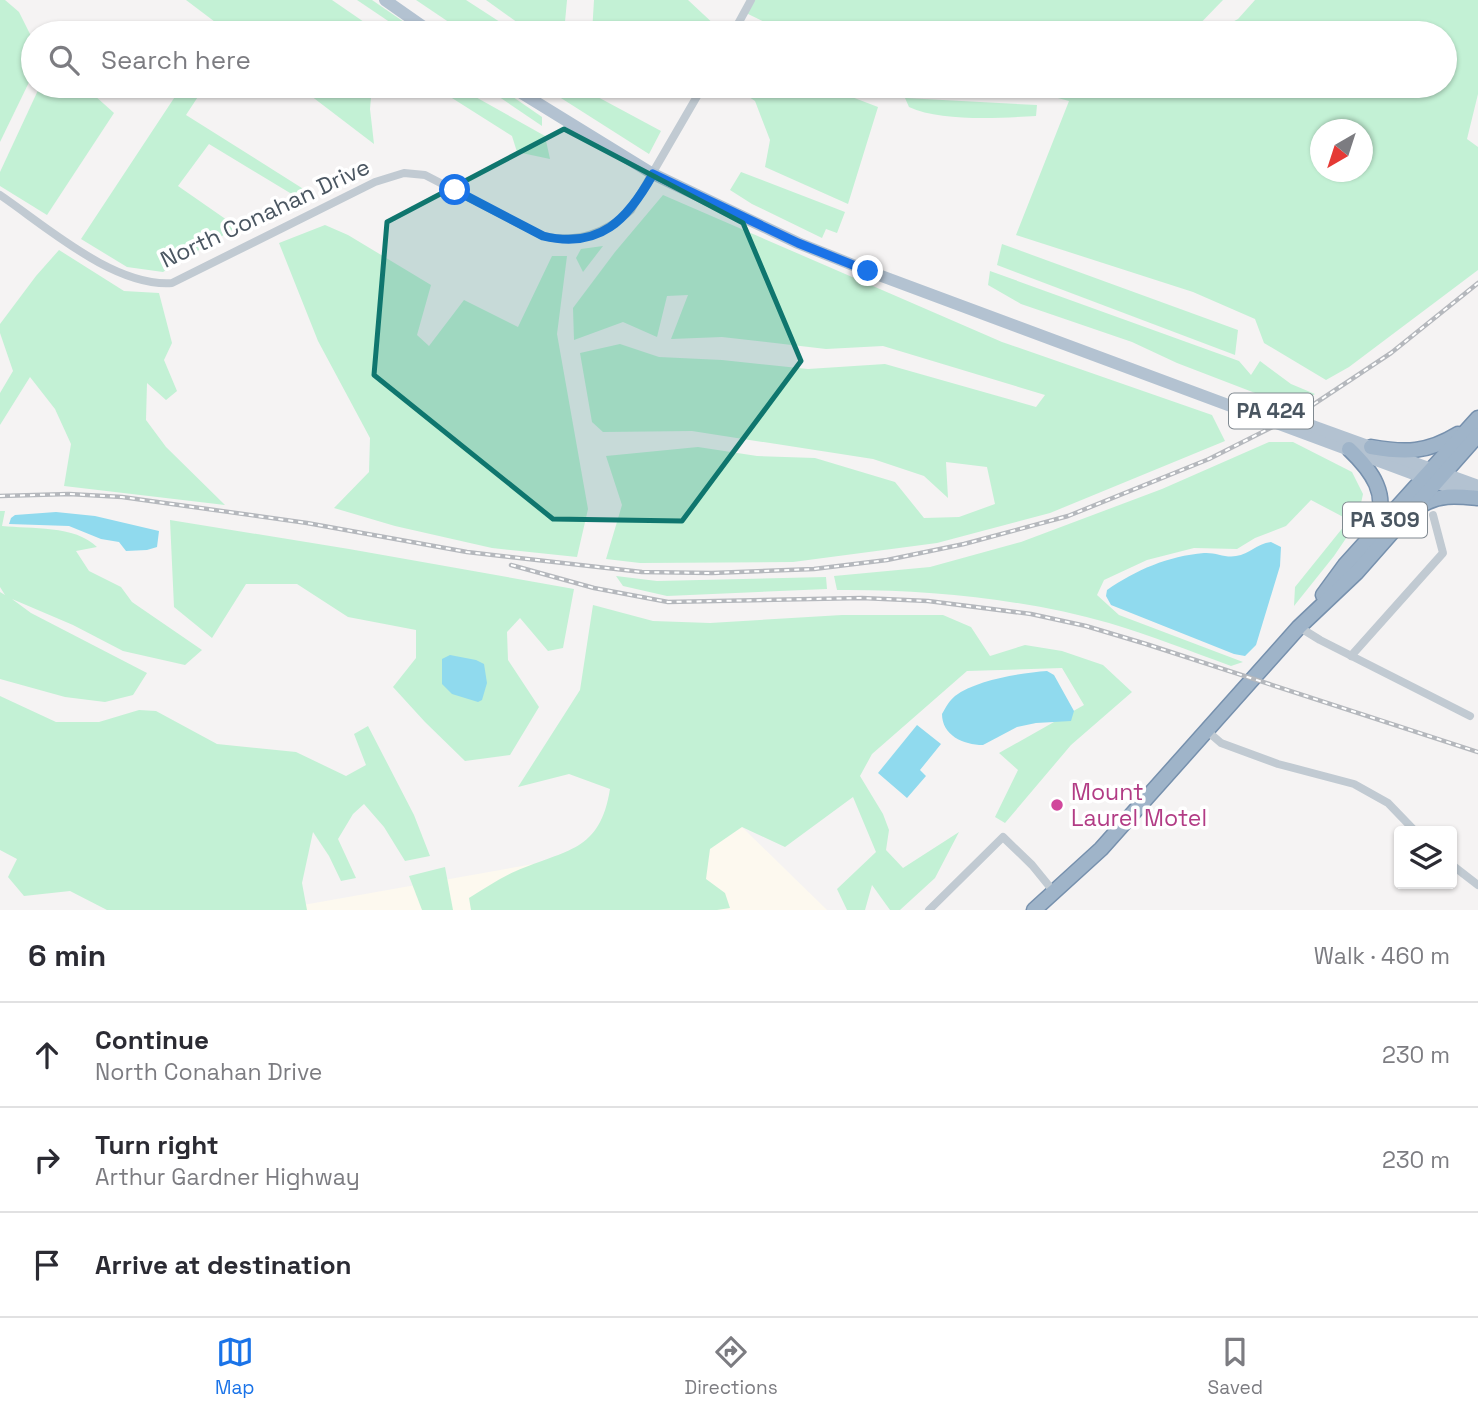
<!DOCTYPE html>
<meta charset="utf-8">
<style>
:root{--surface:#fff;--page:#f2f2f3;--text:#2b2b33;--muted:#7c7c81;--line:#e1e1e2;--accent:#1a73e8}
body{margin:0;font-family:"Space Grotesk",sans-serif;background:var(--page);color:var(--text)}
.controls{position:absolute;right:21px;bottom:21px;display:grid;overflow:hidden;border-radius:7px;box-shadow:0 2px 5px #0004}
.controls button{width:63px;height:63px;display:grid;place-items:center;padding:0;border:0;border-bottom:2px solid var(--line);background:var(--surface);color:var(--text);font:35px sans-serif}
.compass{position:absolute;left:1310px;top:119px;width:63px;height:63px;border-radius:50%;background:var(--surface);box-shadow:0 2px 5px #0004;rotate:219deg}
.stop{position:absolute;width:21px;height:21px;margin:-16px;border:5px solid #1a73e8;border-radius:50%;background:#fff}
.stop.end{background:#1a73e8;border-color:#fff;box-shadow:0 2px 7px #0008}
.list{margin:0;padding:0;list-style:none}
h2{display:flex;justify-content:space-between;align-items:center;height:91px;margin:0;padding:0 28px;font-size:30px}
h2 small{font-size:23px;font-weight:400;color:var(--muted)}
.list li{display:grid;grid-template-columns:46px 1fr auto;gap:21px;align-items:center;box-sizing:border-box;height:105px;padding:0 28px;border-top:2px solid var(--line)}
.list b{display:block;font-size:26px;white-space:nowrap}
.list p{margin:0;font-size:23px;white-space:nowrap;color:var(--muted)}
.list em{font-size:23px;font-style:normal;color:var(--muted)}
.icon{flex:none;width:38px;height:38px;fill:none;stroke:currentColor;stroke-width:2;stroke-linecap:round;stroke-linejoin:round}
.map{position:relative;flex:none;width:1478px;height:910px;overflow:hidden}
.search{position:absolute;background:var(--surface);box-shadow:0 2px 5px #0004;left:21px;right:21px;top:21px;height:77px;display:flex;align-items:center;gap:18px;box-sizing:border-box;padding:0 24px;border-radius:38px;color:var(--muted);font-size:26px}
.sheet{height:406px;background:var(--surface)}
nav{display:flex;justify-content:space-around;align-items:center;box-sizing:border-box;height:98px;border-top:2px solid var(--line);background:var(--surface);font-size:19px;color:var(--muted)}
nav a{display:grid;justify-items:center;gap:4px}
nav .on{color:var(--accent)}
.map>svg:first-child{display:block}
.commercial{fill:#fdf9ef}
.green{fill:#c3f1d5;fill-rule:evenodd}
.water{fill:#90daee}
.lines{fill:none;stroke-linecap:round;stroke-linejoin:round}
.trunk-casing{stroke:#7690ad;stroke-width:17}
.minor{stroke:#c1cad2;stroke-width:8}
.primary{stroke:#b3c2d1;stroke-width:12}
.trunk{stroke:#9fb4c9;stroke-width:14}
.rail-casing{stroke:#b5b8bd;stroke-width:4.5}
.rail{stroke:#fff;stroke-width:2;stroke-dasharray:5;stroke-linecap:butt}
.route{stroke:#1a73e8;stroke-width:9}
.marked{fill:#0f766e;fill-opacity:0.2;stroke:#0f766e;stroke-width:5;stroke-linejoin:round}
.hotel-dot{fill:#d1479c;stroke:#fff;stroke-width:2.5}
.labels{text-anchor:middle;stroke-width:7;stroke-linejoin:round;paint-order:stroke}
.shield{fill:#fff;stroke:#808990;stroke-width:2}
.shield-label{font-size:21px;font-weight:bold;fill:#4a5661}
.street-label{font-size:23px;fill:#4a5661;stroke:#fff}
.hotel-label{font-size:23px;fill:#b23c85;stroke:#fff;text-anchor:start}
</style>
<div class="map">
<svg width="1478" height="910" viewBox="0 0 1478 910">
<rect width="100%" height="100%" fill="#f5f3f3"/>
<path class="commercial" d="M742,827l85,83h-552z"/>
<g class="green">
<path d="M0,0h5l14,12 14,28v34l-33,68z"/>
<path d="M186,0h146l48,33h-160l3,-5z"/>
<path d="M357,0h15l48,33h-14z"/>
<path d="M416,0h50l51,33h-52z"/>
<path d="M486,0h81l-3,33h-32z"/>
<path d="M594,0h94l30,28 -3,5h-35l-2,-8h-36l-7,8h-43z"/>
<path d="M754,0h469l-32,33h-404l-41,-20z"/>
<path d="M1255,0h223v94l-11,45 11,8v123l-129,97 -23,13 -62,-37 -9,-24 -62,-27 -177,-57 53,-134 -26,-7 28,-8h374v-53h-233l26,-14zM1320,130h42v42h-42z"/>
<path d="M40,86h44l30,27 -67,102 -47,-29v-14z"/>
<path d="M182,86h23l-19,29 119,75 -5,9 -91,-55 -31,42 59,41 -74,45 -36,-5 -46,-28z"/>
<path d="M298,86h74l-2,23 4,35z"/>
<path d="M433,86h23l89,50 5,23 -33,-7 -5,-16z"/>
<path d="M483,86h14l45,31v9z"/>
<path d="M542,86h43l9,9 67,36 -12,23z"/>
<path d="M733,86h90l55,21 -30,97 -83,-37 5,-27 -15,-39z"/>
<path d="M905,98l132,7 -1,11c-35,2 -95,6 -127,-9z"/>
<path d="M741,172l104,40 -8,21 -11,-4 -4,9 -70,-34 -22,-14z"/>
<path d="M663,195l339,147 210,73 13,26 -175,72 -113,30 -144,19 -153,1 -34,-4 16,-54 -16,-49 92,-9 59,9 58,2 80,24 29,36 35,-1 36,-13 -8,-37 -41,-5 2,36 -24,-22 -51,-17 -181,-28 -89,1 -11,-10 -12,-69 40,-9 39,13 63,3 86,9 77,-5 151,43 9,-12 -162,-49 -57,3 -104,-12 -51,2 17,-44 -21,1 -10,41 -34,-15 -49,18 -1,-32 42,-56z"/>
<path d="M325,225l23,10 83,50 -14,50 12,11 35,-46 54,27 34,-71h15l-10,78 31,175 -11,48 -85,-9 -97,-22 -61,-18 35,-36 1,-34 -52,-97 -39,-98z"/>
<path d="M1002,244l236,86 -3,25 -238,-90z"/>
<path d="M603,246l-20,26 -7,-14 5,-9z"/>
<path d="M59,250l65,41 35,2 13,50 -8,17 13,31 -11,9 -19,-17 -1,37 20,27 59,58 -161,-19 7,-42 -16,-35 -25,-32 -30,48v-32l13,-22 -13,-38v-9l36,-48z"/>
<path d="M990,271l249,90 12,14 9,-14 31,23 24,10 -21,14 -117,-45 -45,-21 -111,-38 -33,-19z"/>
<path d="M1269,442h24l59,30 11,22 -6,28 -23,34 -40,50 1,-19 54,-67 -38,-20 -25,26 -31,12 -18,11 -43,-1 -47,12 -43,20 -7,15 22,20 124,47 -12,4c-41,-15 -81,-31 -122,-43 -85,-24 -184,-34 -272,-33l-3,-14 96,-9 91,-25 141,-53z"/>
<path d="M0,511h5l-3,15c29,3 73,-1 95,21l-21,4 13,20 32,16 11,15 70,48 -17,15 -62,-14 -50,-26 -61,-26 19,14 116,60 -14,22 -28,7 -40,-5 -65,-18v-87l5,3 -5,-8z"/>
<path d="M170,520l179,29 225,40 -11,59 -15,3 -28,-33 -13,14 1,28 31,47 -29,48 -45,6 -40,-39 -32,-35 23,-29v-28l-68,-13 -51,-33h-51l-34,54 -38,-31z"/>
<path d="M616,576l41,5 169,-4 1,12 -160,7 -44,-10z"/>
<path d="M593,605l60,16 57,2 132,-8h101l28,12 19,29 35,-11 37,6 41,14 29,27 -61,53 -66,78 -10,-6 23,-47 -19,-17 85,-48 -22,-37 -95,3 -95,83 -12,22 23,38 6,16 -3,20 17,18 56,-36 -24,46 -35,32h-10l-18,-25 -7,25h-18l-10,-21 39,-37 -23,-55 -68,50 -43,-20 -32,22 -4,30 19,14 5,15 -13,2h-246l-2,-12c15,-9 31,-20 47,-27 51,-22 84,-19 94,-82l-41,-15 -51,13 62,-97z"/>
<path d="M0,696l56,26h43l40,-12 17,1 61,33 79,8 50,24 20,-11 -12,-31 14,-8 46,89 16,41 -25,5 -21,-34 -20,-23 -11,10 -15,25 18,39 -15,3 -12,-25 -16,-24 -11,51 5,27h-200l-37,-19 -46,5 -16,-19 9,-18 -17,-9z"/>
<path d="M445,867l8,43h-31l-13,-34z"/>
</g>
<g class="water">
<path d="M56,512l39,4 64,15 -2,16 -10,3 -21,1 -7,-9 -18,-3 -32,-13 -60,-2 2,-6 4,-3z"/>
<path d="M1271,542l10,5 -1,19 -24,79 -11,11 -11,-2 -123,-49 -5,-9 1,-6c29,-20 61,-34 97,-37 11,-1 21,5 32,3 14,-2 20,-12 35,-14z"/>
<path d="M450,655l26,5 8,4 3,19 -5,17 -4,2 -26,-8 -10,-10v-25z"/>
<path d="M1047,671l7,4 20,36 -3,10 -35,2 -19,4 -34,18c-20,0 -41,-10 -41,-31 4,-7 7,-13 13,-18 21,-16 66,-23 92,-25z"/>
<path d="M917,725l24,19 -21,26 6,6 -19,22 -29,-25z"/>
</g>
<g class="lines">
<defs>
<g id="trunk">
<path d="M1371,447c34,6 56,6 87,-13"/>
<path d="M1349,449c23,22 41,46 26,78"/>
<path d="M1420,506c20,-12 36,-10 58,-8"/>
<path d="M1323,595l22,-30 133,-147"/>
<path d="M1034,910l67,-61 198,-222 57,-54 122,-138"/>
</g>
</defs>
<use href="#trunk" class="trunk-casing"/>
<g class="minor">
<path d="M733,33l18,-33"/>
<path d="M0,195c47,32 114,92 172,88l203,-101 29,-9 21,2 118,61c33,8 64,-3 88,-26l72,-124"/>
<path d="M1299,627l21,13 150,76"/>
<path d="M1351,656l92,-103 -10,-38"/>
<path d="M1206,730l15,13 57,21 76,20 34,19 27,28"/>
<path d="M1452,865l26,20"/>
<path d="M929,910l74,-73 29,28 22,27"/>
</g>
<g class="primary">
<path d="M385,0l47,33"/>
<path d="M510,86l143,88 145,69 70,28 602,224"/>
<path d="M1268,410l210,76"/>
</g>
<use href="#trunk" class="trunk"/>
<defs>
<g id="rail">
<path d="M0,496l69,-2 53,3 185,26 160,29 175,20 70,1 102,-4 73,-9 77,-16 104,-28 141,-57 93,-47 89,-59 87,-70"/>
<path d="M511,565l83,23 74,14 194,-4 66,3 103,13 55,12 60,18 332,108"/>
</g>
</defs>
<use href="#rail" class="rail-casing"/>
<use href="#rail" class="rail"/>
</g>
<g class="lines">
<path class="route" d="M455,190l88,46c57,14 85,-17 110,-62l145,69 70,28"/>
</g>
<path class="marked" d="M564,129l179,94 58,138 -119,160 -129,-2 -179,-144 13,-153z"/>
<circle class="hotel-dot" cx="1057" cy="805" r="7"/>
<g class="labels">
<g class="shield">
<rect x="1229" y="393.5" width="84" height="35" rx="5"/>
<rect x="1343" y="502.5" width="84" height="35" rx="5"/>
</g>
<g class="shield-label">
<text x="1271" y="418">PA 424</text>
<text x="1385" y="527">PA 309</text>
</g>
<g class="street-label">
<text transform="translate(265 213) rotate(-25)" y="8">North Conahan Drive</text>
</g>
<g class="hotel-label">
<text x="1071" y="800">Mount<tspan x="1071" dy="26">Laurel Motel</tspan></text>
</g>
</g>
</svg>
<div class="controls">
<button><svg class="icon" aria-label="layers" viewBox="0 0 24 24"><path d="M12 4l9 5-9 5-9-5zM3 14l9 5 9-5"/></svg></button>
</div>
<svg class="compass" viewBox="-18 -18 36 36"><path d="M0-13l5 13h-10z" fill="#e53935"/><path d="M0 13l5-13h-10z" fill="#7c7c81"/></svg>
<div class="stop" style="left:455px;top:190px"></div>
<div class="stop end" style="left:868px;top:271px"></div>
<div class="search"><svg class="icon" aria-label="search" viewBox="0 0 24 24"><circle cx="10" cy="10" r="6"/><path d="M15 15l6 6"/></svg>Search here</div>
</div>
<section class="sheet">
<h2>6 min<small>Walk · 460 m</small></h2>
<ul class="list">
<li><svg class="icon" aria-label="ahead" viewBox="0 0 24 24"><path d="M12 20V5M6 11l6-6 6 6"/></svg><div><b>Continue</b><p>North Conahan Drive</p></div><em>230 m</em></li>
<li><svg class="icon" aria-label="right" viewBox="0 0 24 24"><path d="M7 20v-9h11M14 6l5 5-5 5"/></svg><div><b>Turn right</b><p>Arthur Gardner Highway</p></div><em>230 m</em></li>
<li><svg class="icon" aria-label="arrive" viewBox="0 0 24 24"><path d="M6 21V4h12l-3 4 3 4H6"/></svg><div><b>Arrive at destination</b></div></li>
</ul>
</section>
<nav>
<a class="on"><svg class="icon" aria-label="map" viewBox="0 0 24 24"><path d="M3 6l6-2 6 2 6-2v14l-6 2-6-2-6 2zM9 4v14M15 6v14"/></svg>Map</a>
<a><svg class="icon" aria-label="directions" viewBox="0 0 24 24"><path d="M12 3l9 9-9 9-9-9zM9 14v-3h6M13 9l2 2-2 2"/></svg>Directions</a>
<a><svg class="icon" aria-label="saved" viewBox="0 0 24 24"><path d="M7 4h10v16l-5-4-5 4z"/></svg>Saved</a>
</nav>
